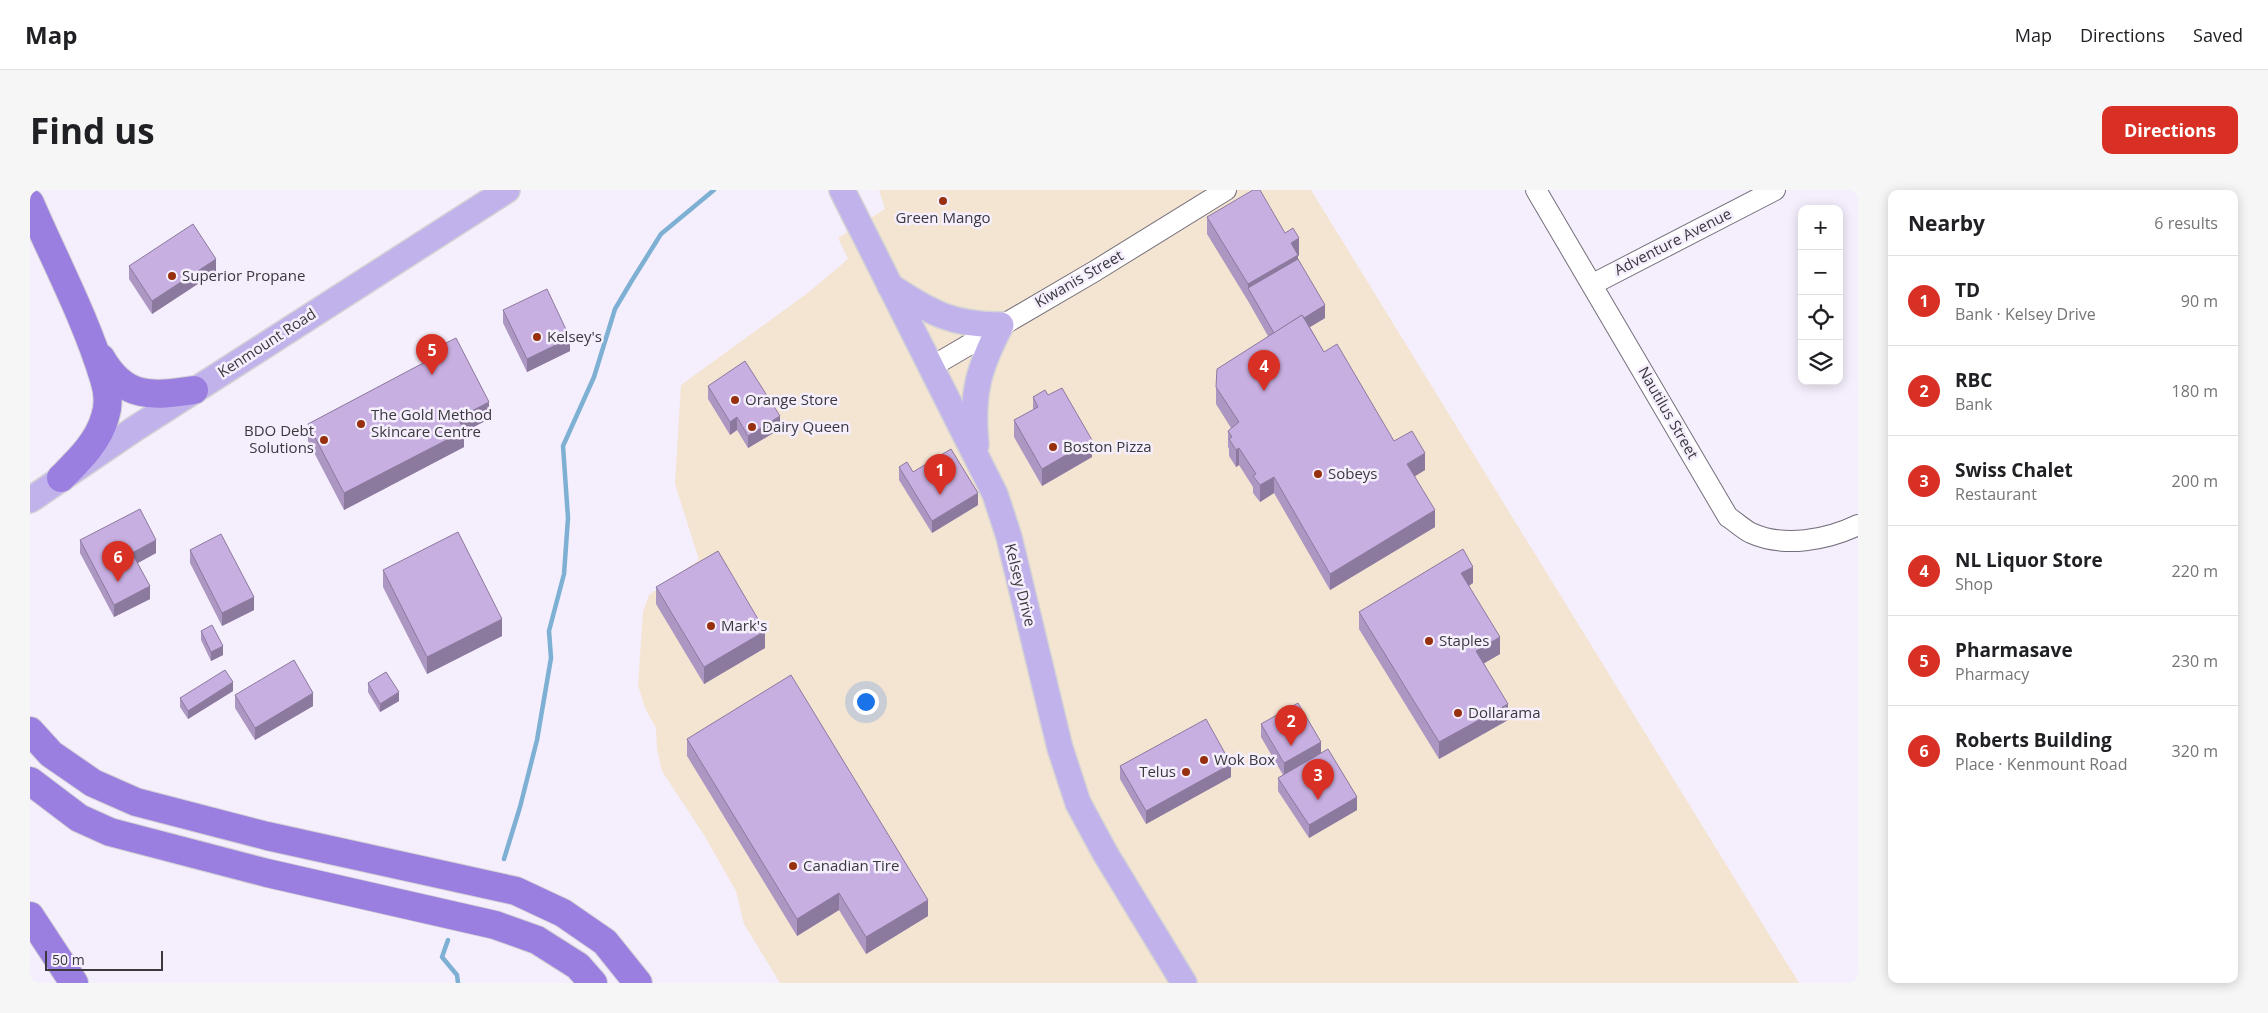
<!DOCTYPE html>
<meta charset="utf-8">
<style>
:root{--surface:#fff;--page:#f6f6f6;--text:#202124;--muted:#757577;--line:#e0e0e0;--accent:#d93025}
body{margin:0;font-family:"Open Sans",sans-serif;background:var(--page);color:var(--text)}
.controls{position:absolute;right:15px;top:15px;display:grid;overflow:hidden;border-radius:10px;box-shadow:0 2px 12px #0003}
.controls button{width:45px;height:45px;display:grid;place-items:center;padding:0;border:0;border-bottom:1px solid var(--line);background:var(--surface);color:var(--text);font:25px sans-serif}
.scale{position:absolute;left:15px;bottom:12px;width:118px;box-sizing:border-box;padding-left:5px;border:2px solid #3b383e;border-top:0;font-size:14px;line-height:18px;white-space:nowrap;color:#3b383e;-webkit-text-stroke:4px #f5eefc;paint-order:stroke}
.you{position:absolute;left:835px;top:511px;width:18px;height:18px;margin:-12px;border:4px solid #fff;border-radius:50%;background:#1a73e8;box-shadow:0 0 0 8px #1a73e833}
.badge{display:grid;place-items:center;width:32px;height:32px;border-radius:50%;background:var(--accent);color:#fff;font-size:16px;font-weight:700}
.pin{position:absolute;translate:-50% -41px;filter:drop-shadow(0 1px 2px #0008)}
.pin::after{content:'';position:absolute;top:26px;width:18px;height:15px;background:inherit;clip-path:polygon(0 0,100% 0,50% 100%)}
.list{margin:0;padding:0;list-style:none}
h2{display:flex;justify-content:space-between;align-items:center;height:65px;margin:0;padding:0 20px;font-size:21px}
h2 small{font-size:16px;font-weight:400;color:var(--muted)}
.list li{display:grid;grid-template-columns:32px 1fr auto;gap:15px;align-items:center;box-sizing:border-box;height:90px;padding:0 20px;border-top:1px solid var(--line)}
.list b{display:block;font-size:19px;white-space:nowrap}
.list p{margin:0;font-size:16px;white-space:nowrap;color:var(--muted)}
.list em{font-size:16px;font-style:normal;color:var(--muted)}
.icon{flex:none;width:28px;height:28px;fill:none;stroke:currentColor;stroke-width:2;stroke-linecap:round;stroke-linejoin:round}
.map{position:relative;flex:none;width:1828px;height:793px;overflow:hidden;border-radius:10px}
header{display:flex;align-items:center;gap:30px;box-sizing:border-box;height:70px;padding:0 25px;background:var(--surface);border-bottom:1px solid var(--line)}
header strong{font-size:24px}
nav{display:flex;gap:28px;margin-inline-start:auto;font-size:18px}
.intro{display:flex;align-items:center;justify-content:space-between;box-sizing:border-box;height:120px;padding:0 30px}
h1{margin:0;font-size:35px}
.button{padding:12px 22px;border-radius:10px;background:var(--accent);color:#fff;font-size:18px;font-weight:700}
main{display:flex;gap:30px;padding:0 30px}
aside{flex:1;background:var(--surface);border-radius:10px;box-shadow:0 2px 12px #0003}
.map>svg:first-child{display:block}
.commercial{fill:#f4e4d2}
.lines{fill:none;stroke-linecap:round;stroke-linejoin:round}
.stream{stroke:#7eb0d4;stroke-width:4.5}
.minor-casing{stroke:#756f7b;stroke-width:22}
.major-casing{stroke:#d4d3d5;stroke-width:28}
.highway-casing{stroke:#d4d3d5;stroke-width:30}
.minor{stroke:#fff;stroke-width:20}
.major{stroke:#c2b2ec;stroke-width:25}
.highway{stroke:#9a7fe0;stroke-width:28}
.wall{fill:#ac96c2}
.shaded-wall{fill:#8c7a9e}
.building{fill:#c8afe1;stroke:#8c7a9e}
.poi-dot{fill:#97300e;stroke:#f5eefc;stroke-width:2}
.labels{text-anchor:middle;stroke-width:5;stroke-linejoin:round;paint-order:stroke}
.poi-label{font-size:15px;fill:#3b383e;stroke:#f5eefc;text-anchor:start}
.street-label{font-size:15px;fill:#3b383e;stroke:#f5eefc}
</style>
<header>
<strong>Map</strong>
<nav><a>Map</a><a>Directions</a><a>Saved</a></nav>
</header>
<div class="intro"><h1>Find us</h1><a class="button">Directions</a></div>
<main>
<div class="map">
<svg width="1828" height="793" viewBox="0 0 1828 793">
<rect width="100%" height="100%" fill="#f5eefc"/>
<path class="commercial" d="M849,0h432l488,793h-1019l-36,-59 -8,-33 -32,-56 -42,-64 -5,-22 -1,-21 -11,-20 -7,-23 5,-73 6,-17 50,-35 -24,-76 6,-99 128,-93 39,-33 -10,-21 47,-29z"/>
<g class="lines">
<g class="stream">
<path d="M474,669l16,-52 17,-67 14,-82 -2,-27 15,-57 4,-56 -5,-72 31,-69 21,-68 16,-27 30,-48 53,-44"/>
<path d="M418,750l-6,17 15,18 1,8"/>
</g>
<defs>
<g id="minor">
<path d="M1506,0l192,327c8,5 15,12 23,16 33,15 76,7 107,-8"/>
<path d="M1563,94l182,-94"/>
<path d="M901,177l164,-96 131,-81"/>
</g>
<g id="major">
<path d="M812,0l153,304 14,43 51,211 18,55 27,50 79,130"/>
<path d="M860,96c41,27 62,39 111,39 -23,44 -30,70 -25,120"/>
<path d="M0,310l106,-72 371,-238"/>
</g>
<g id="highway">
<path d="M0,13c25,58 56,116 74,176 4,12 5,26 1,38 -7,25 -26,43 -44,61"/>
<path d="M71,168c24,42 51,38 93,32"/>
<path d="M0,541l21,23 42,29 43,19 131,34 249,55 47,22 42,29 33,41"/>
<path d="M0,591l49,37 31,14 157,41 228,52 42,15 41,26 15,17"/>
<path d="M0,726l44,67"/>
</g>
</defs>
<use href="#minor" class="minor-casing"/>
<use href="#major" class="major-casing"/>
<use href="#highway" class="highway-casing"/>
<use href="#minor" class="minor"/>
<use href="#major" class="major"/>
<use href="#highway" class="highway"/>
</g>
<g class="wall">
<path d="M1177,27l78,16 14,22 -1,1v3l27,59 -15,9 14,25 70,89 31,29 -10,6 20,51 -105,63 -56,-97 -14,9 -7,-9v-6l-14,-22 -3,2 -7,-11v-7l-1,-2v-16l3,-3 -15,-24v-17l52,-51 -20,-35 -41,-67z"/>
<path d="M99,76l87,6 -64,42 -23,-35z"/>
<path d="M473,120l67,41 -43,21 -24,-49z"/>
<path d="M394,164l65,65 -25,13v15l-120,63 -36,-69v-17l116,-61z"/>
<path d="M678,196l72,43 -32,19 -11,-18 -7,5 -22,-36z"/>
<path d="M1018,205l44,62 -50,29 -28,-49v-17l19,-10v-13z"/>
<path d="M869,277l14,5 65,33 -46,28 -33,-53z"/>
<path d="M50,350l76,13 -18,10 12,36 -36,18 -34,-64z"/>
<path d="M160,360l64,60 -32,16 -32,-63z"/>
<path d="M353,380l119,66 -75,38 -44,-87z"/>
<path d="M1443,393l-4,3 31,68 -16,9 24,57 -69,39 -80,-130v-17z"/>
<path d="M626,397l109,61 -61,36 -48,-80z"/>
<path d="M171,441l22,24 -12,6 -10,-21z"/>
<path d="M338,493l31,18 -19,11 -12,-20z"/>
<path d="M203,501l-45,28 -8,-12v-9z"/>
<path d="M205,505l78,11 -58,34 -20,-32z"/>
<path d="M1231,534l60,29 36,57 -48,28 -31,-47v-13l5,-3 -22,-38z"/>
<path d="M657,549l241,177 -62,38 -27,-44 -42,26 -110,-180z"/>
<path d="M1090,576l111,11 -85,47 -26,-45z"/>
</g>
<g class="shaded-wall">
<path d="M1269,48v17l-1,1v16l-50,16v13v-17l43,-41z"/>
<path d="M186,69v13l-64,42v-13z"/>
<path d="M1295,115v13l-50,30v-13z"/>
<path d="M540,148v13l-43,21v-13z"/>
<path d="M459,212v17l-25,13v15l-120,63v-17l114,-75z"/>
<path d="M750,226v13l-32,19v-12z"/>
<path d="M707,227v13l-7,5v-13z"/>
<path d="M1062,250v17l-50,29v-17z"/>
<path d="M1209,258v17l-3,2v-17z"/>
<path d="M1395,263v17l-18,11v-17z"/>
<path d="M1244,287v16l-14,9v-17z"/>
<path d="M948,303v12l-46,28v-12z"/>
<path d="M1405,320v17l-105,63v-16z"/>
<path d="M126,350v13l-24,13v-13z"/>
<path d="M1443,377v16l-12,7v-17z"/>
<path d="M120,396v13l-36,18v-12z"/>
<path d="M224,407v13l-32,16v-13z"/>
<path d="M472,429v17l-75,38v-17z"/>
<path d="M735,441v17l-61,36v-17z"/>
<path d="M1470,447v17l-24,14v-17z"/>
<path d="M193,456v9l-12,6v-9z"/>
<path d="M203,492v9l-45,28v-8z"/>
<path d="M369,502v9l-19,11v-8z"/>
<path d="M283,503v13l-58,34v-12z"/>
<path d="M1478,514v16l-69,39v-17z"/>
<path d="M1291,552v13l-37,21v-13z"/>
<path d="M1201,574v13l-85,47v-13z"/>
<path d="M1327,607v13l-48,28v-13z"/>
<path d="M809,703v17l-42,26v-17z"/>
<path d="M898,710v16l-62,38v-17z"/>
</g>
<g class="building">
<path d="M1223,0h7l25,43 8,-5 6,10 -8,5 7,12 -50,29 -41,-67z"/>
<path d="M163,34l23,35 -64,42 -23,-35z"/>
<path d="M1268,69l27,46 -21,13 -2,-3 -28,18 -26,-45z"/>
<path d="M517,99l23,49 -43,21 -24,-49z"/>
<path d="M1272,125l22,37 13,-8 57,97 18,-10 13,22 -18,11 28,46 -105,64 -56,-97 -14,8 -7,-9 3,-2 -17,-26 -3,2 -7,-11 3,-2 -4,-6 11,-9 -23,-35 1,-18z"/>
<path d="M426,148l33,64 -31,16 6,13 -120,62 -36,-69 119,-63 -3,-7z"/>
<path d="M715,171l35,55 -32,20 -11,-19 -7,5 -22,-36z"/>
<path d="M1032,198l30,52 -50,29 -28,-49 24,-13 -5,-10 12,-7 3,5z"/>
<path d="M921,259l27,44 -46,28 -33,-54 8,-5 6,10z"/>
<path d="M110,319l16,31 -24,13 18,33 -36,19 -34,-65z"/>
<path d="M428,342l44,87 -75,38 -44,-87z"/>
<path d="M191,344l33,63 -32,16 -32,-63z"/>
<path d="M1433,359l10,18 -12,6 39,64 -24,14 32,53 -69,38 -80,-130z"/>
<path d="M688,361l47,80 -61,36 -48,-80z"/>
<path d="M182,435l11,21 -12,6 -10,-21z"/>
<path d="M264,470l19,33 -58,35 -20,-33z"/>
<path d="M195,480l8,12 -45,29 -8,-13z"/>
<path d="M356,482l13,20 -19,12 -12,-21z"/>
<path d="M761,485l137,225 -62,37 -27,-44 -42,26 -110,-180z"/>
<path d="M1268,513l23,39 -37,21 -23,-39z"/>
<path d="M1176,529l25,45 -85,47 -26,-45z"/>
<path d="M1298,559l29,48 -48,28 -31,-47z"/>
</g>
<g class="poi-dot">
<circle cx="913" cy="11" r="5"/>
<circle cx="142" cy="86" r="5"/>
<circle cx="507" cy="147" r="5"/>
<circle cx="705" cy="210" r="5"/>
<circle cx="331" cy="234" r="5"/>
<circle cx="722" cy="237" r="5"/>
<circle cx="294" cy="250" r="5"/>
<circle cx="1023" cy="257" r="5"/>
<circle cx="1288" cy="284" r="5"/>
<circle cx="681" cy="436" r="5"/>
<circle cx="1399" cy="451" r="5"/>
<circle cx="1428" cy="523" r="5"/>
<circle cx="1174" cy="570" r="5"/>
<circle cx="1156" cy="582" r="5"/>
<circle cx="763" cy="676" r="5"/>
</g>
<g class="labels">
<g class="poi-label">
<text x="913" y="33" text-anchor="middle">Green Mango</text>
<text x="152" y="91">Superior Propane</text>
<text x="517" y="152">Kelsey's</text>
<text x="715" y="215">Orange Store</text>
<text x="341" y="230">The Gold Method<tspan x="341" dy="17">Skincare Centre</tspan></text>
<text x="732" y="242">Dairy Queen</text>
<text x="284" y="246" text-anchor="end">BDO Debt<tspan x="284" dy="17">Solutions</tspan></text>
<text x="1033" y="262">Boston Pizza</text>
<text x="1298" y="289">Sobeys</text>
<text x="691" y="441">Mark's</text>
<text x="1409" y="456">Staples</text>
<text x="1438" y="528">Dollarama</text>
<text x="1184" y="575">Wok Box</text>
<text x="1146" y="587" text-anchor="end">Telus</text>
<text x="773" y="681">Canadian Tire</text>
</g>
<g class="street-label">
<text transform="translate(1643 52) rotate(-27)" y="5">Adventure Avenue</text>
<text transform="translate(1049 89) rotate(-30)" y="5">Kiwanis Street</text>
<text transform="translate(237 153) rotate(-33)" y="5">Kenmount Road</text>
<text transform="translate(1638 223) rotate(60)" y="5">Nautilus Street</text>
<text transform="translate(990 395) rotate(76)" y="5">Kelsey Drive</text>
</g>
</g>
</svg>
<div class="controls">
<button>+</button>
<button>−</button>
<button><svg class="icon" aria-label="locate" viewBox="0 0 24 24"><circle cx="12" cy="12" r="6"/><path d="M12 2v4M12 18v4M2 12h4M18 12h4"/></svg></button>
<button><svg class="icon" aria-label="layers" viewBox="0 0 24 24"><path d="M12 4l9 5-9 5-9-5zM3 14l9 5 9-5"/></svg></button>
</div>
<div class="scale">50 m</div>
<div class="you"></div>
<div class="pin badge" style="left:910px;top:305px">1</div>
<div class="pin badge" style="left:1261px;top:556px">2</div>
<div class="pin badge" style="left:1288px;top:610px">3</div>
<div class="pin badge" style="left:1234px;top:201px">4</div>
<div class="pin badge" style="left:402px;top:185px">5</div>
<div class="pin badge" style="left:88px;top:392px">6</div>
</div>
<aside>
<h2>Nearby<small>6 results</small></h2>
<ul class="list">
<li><span class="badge">1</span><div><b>TD</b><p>Bank · Kelsey Drive</p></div><em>90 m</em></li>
<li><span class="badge">2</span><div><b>RBC</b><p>Bank</p></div><em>180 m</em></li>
<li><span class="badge">3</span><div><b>Swiss Chalet</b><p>Restaurant</p></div><em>200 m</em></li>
<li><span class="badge">4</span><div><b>NL Liquor Store</b><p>Shop</p></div><em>220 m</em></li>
<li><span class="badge">5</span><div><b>Pharmasave</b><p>Pharmacy</p></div><em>230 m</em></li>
<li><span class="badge">6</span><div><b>Roberts Building</b><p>Place · Kenmount Road</p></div><em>320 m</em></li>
</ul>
</aside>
</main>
